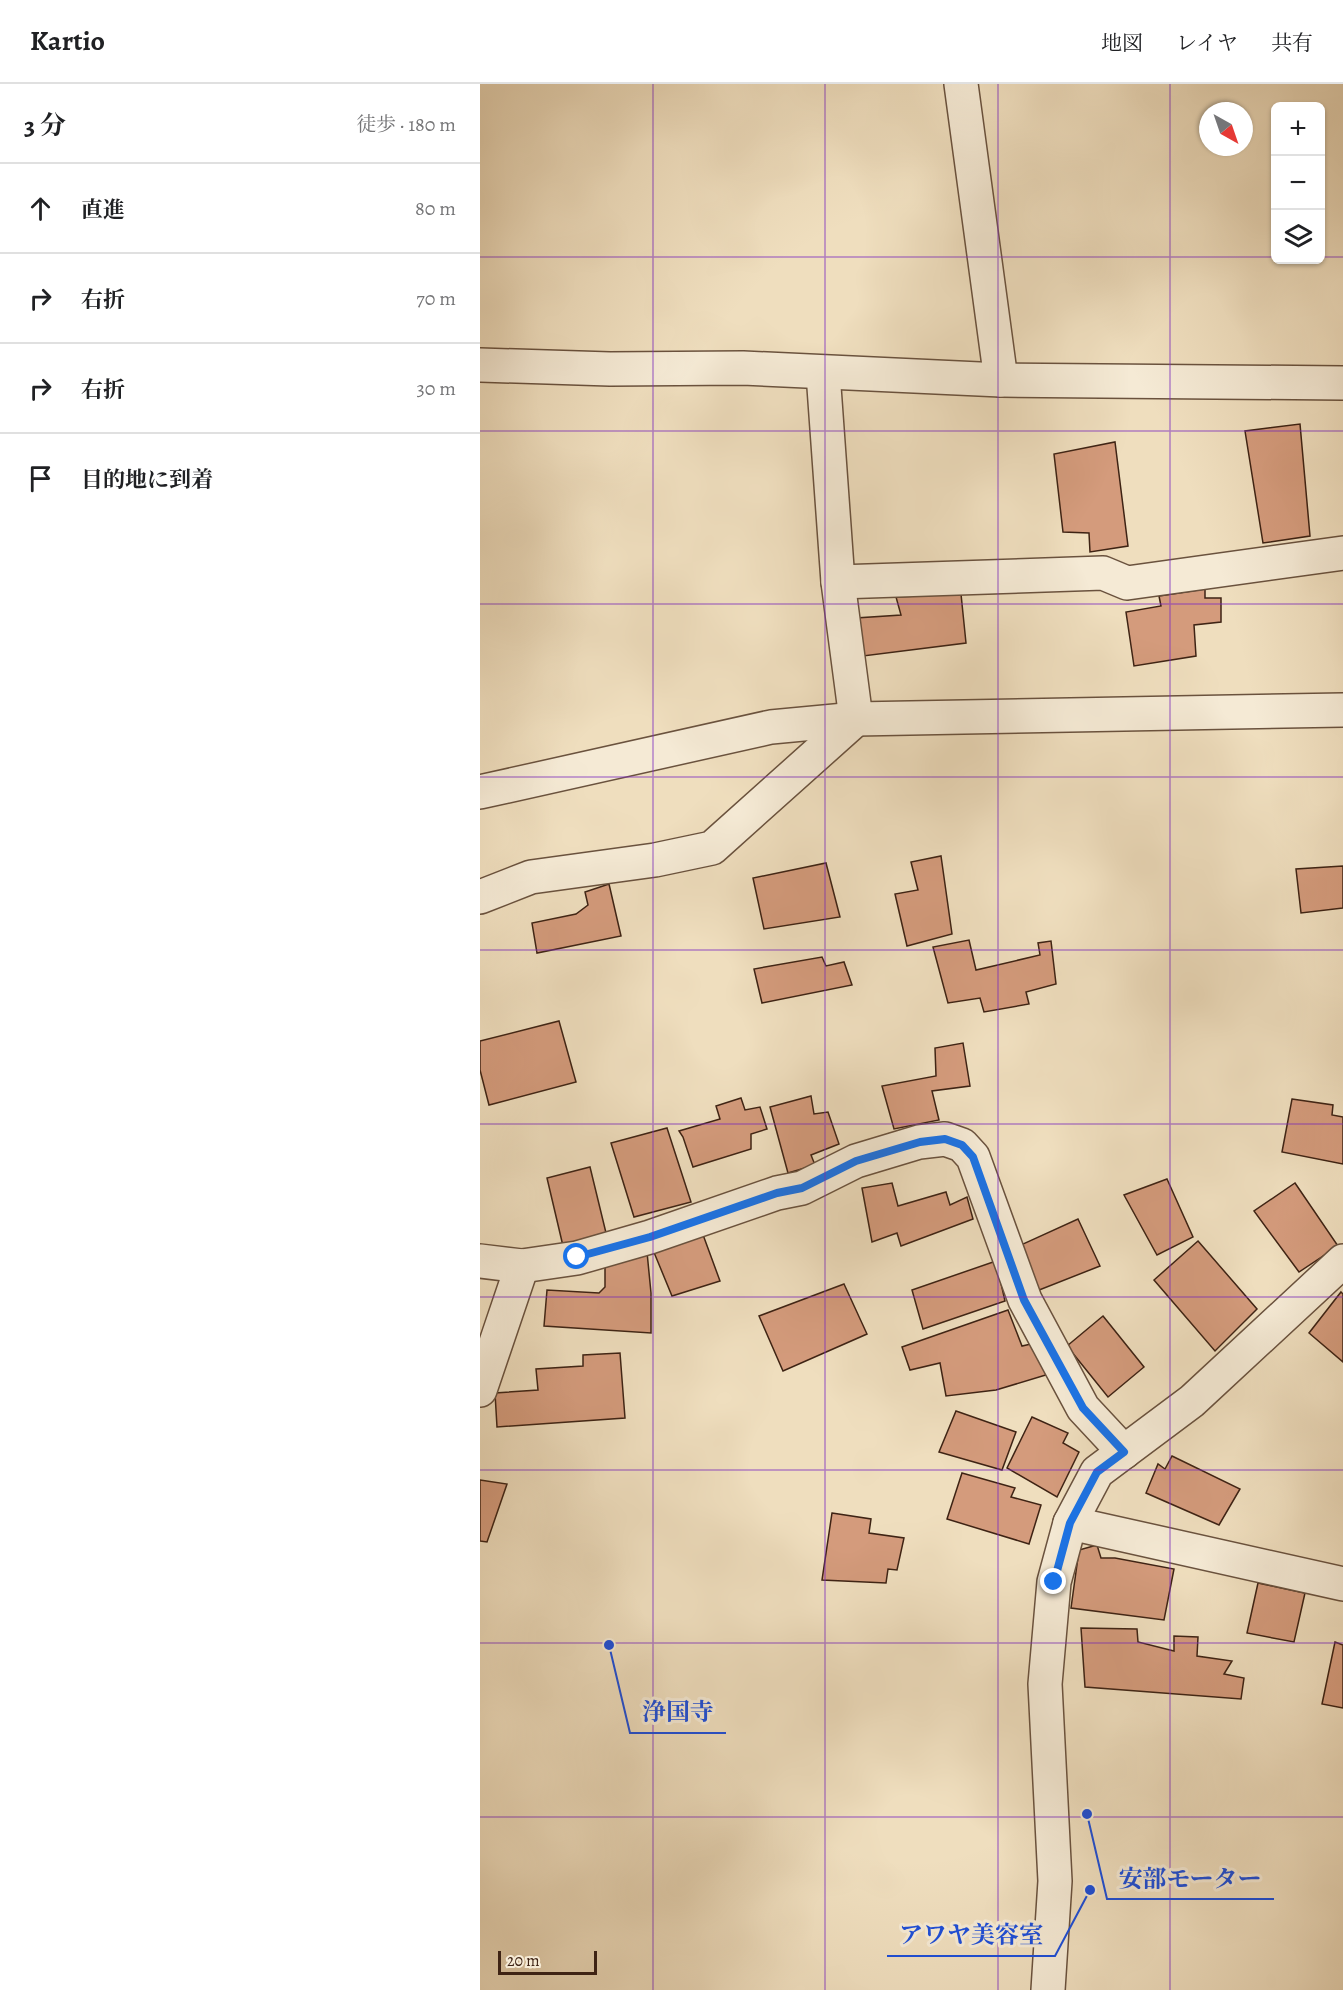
<!DOCTYPE html>
<html lang="ja">
<meta charset="utf-8">
<style>
:root{--surface:#fff;--page:#f2f2f2;--text:#202124;--muted:#757577;--line:#e0e0e0}
body{margin:0;font-family:Alegreya,"Noto Serif JP",serif;background:var(--page);color:var(--text)}
.controls{position:absolute;right:18px;top:18px;display:grid;overflow:hidden;border-radius:9px;box-shadow:0 2px 4px #0004}
.controls button{width:54px;height:54px;display:grid;place-items:center;padding:0;border:0;border-bottom:2px solid var(--line);background:var(--surface);color:var(--text);font:30px sans-serif}
.compass{position:absolute;left:719px;top:18px;width:54px;height:54px;border-radius:50%;background:var(--surface);box-shadow:0 2px 4px #0004;rotate:140deg}
.scale{position:absolute;left:18px;bottom:15px;width:99px;box-sizing:border-box;padding-left:6px;border:3px solid #3e2314;border-top:0;font-size:16px;line-height:21px;white-space:nowrap;color:#3e2314;-webkit-text-stroke:4px #f5ead5;paint-order:stroke}
.stop{position:absolute;width:18px;height:18px;margin:-14px;border:4px solid #1a73e8;border-radius:50%;background:#fff}
.stop.end{background:#1a73e8;border-color:#fff;box-shadow:0 2px 6px #0008}
.list{margin:0;padding:0;list-style:none}
h2{display:flex;justify-content:space-between;align-items:center;height:78px;margin:0;padding:0 24px;font-size:26px}
h2 small{font-size:20px;font-weight:400;color:var(--muted)}
.list li{display:grid;grid-template-columns:39px 1fr auto;gap:18px;align-items:center;box-sizing:border-box;height:90px;padding:0 24px;border-top:2px solid var(--line)}
.list b{display:block;font-size:22px;white-space:nowrap}
.list em{font-size:20px;font-style:normal;color:var(--muted)}
.icon{flex:none;width:33px;height:33px;fill:none;stroke:currentColor;stroke-width:2;stroke-linecap:round;stroke-linejoin:round}
.map{position:relative;flex:none;width:863px;height:1906px;overflow:hidden}
header{display:flex;align-items:center;gap:36px;box-sizing:border-box;height:84px;padding:0 30px;background:var(--surface);border-bottom:2px solid var(--line)}
header strong{font-size:28px}
nav{display:flex;gap:33px;margin-inline-start:auto;font-size:21px}
main{display:flex}
aside{flex:1;background:var(--surface)}
.map>svg:first-child{display:block}
.building{fill:#d49b7c;stroke:#3e2314;stroke-width:1.5}
.lines{fill:none;stroke-linecap:round;stroke-linejoin:round}
.minor-casing{stroke:#6a523e;stroke-width:36}
.minor{stroke:#f5ead5;stroke-width:33}
.route{stroke:#1a73e8;stroke-width:8}
.grid{fill:none;stroke:#7b2cbf;stroke-width:1.5;stroke-opacity:0.55}
.leader{fill:none;stroke:#1d4ed8;stroke-width:2}
.callout-dot{fill:#1d4ed8;stroke:#f5ead5;stroke-width:2}
.callout-label{font-size:24px;text-anchor:middle;font-weight:bold;fill:#1d4ed8;stroke:#f5ead5;stroke-width:6;stroke-linejoin:round;paint-order:stroke}
</style>
<header>
<strong>Kartio</strong>
<nav><a>地図</a><a>レイヤ</a><a>共有</a></nav>
</header>
<main>
<aside>
<h2>3 分<small>徒歩 · 180 m</small></h2>
<ul class="list">
<li><svg class="icon" aria-label="ahead" viewBox="0 0 24 24"><path d="M12 20V5M6 11l6-6 6 6"/></svg><div><b>直進</b></div><em>80 m</em></li>
<li><svg class="icon" aria-label="right" viewBox="0 0 24 24"><path d="M7 20v-9h11M14 6l5 5-5 5"/></svg><div><b>右折</b></div><em>70 m</em></li>
<li><svg class="icon" aria-label="right" viewBox="0 0 24 24"><path d="M7 20v-9h11M14 6l5 5-5 5"/></svg><div><b>右折</b></div><em>30 m</em></li>
<li><svg class="icon" aria-label="arrive" viewBox="0 0 24 24"><path d="M6 21V4h12l-3 4 3 4H6"/></svg><div><b>目的地に到着</b></div></li>
</ul>
</aside>
<div class="map">
<svg width="863" height="1906" viewBox="0 0 863 1906">
<rect width="100%" height="100%" fill="#efdebe"/>
<filter id="stains"><feTurbulence type="fractalNoise" baseFrequency=".00333" numOctaves="4"/><feColorMatrix values="0 0 0 0 .2 0 0 0 0 .09 0 0 0 0 .02 0 0 0 .5 -.17"/></filter>
<radialGradient id="worn" r=".72"><stop offset=".6" stop-color="#630" stop-opacity="0"/><stop offset="1" stop-color="#630" stop-opacity=".3"/></radialGradient>
<g class="building">
<path d="M820,340l10,112 -47,7 -18,-112z"/>
<path d="M635,358l13,104 -38,6 -1,-19 -26,-1 -9,-78z"/>
<path d="M725,505v9h16v24l-27,3 2,31 -62,10 -8,-54 35,-6 -2,-10z"/>
<path d="M481,510l5,49 -103,13 -7,-38 45,-3 -5,-18z"/>
<path d="M461,772l11,78 -45,12 -12,-52 23,-4 -7,-28z"/>
<path d="M346,779l14,54 -76,12 -11,-51z"/>
<path d="M863,782v42l-42,5 -5,-44z"/>
<path d="M129,800l12,52 -84,17 -5,-30 44,-9 12,-9 -3,-13z"/>
<path d="M489,856l7,30 64,-15 -2,-12 13,-2 5,43 -30,8 3,12 -45,8 -4,-14 -32,5 -15,-56z"/>
<path d="M342,873l4,9 18,-4 8,23 -90,18 -8,-34z"/>
<path d="M79,937l17,61 -87,23 -9,-35v-29z"/>
<path d="M483,959l7,43 -38,5 7,29 -45,9 -12,-43 54,-10 -1,-28z"/>
<path d="M331,1012l3,18 14,-2 11,32 -28,11 4,10 -27,8 -18,-66z"/>
<path d="M261,1014l4,12 15,-3 7,22 -16,5v15l-58,18 -10,-30 -4,-6 41,-12 -4,-13z"/>
<path d="M812,1015l41,6 -1,10 11,2v47l-61,-12z"/>
<path d="M187,1044l24,74 -57,15 -23,-74z"/>
<path d="M110,1083l17,70 -44,9 -16,-68z"/>
<path d="M687,1095l26,58 -36,18 -33,-60z"/>
<path d="M412,1099l6,23 48,-14 4,13 17,-8 6,22 -72,27 -4,-13 -25,9 -10,-54z"/>
<path d="M815,1099l43,63 -39,26 -45,-61z"/>
<path d="M598,1135l22,47 -71,28 -19,-44z"/>
<path d="M222,1148l18,49 -48,15 -19,-46z"/>
<path d="M718,1157l59,68 -42,42 -61,-71z"/>
<path d="M167,1168l4,41v40l-107,-7 3,-36 52,3 6,-6v-24z"/>
<path d="M516,1177l9,40 -82,28 -11,-39z"/>
<path d="M364,1200l23,50 -84,37 -24,-55z"/>
<path d="M861,1208l2,2v68l-34,-29z"/>
<path d="M528,1226l14,36 13,-3 14,31 -53,16 -50,6 -6,-33 -30,7 -8,-23z"/>
<path d="M623,1232l41,51 -36,30 -41,-51z"/>
<path d="M140,1269l5,65 -128,9 -2,-34 43,-3 -2,-21 47,-3v-11z"/>
<path d="M476,1327l60,21 -14,38 -63,-18z"/>
<path d="M552,1333l36,16 -5,10 16,9 -22,45 -50,-29z"/>
<path d="M692,1372l68,33 -21,36 -73,-32 12,-29 7,5z"/>
<path d="M482,1389l53,15 -4,9 30,8 -12,39 -82,-25z"/>
<path d="M0,1396l27,4 -20,58 -7,-1z"/>
<path d="M352,1429l39,6 -2,14 35,5 -7,32 -9,-1 -2,14 -64,-3z"/>
<path d="M617,1461l4,13h14l59,11 -10,51 -93,-12 8,-58z"/>
<path d="M778,1499l47,10 -11,49 -47,-9z"/>
<path d="M601,1544l56,1 1,13 36,9v-15l24,1 -1,19 35,5 -8,13 20,4 -3,21 -156,-12z"/>
<path d="M855,1558l8,3v63l-21,-4z"/>
</g>
<g class="lines">
<defs>
<g id="minor">
<path d="M481,0l40,296"/>
<path d="M0,281l130,4 133,-1 258,12 342,3"/>
<path d="M358,498l265,-9 24,10 216,-30"/>
<path d="M0,708l291,-65 85,-8 487,-9"/>
<path d="M0,813l51,-20 124,-17 57,-12 144,-129 -18,-137 -15,-209"/>
<path d="M0,1177l42,5 55,-8 73,-21 127,-44 25,-5 54,-27 63,-19 26,-3 17,6 11,12 52,143 58,108 41,44"/>
<path d="M0,1306l42,-124"/>
<path d="M590,1439l273,61"/>
<path d="M568,1906l7,-109 -10,-197 9,-102 16,-59 27,-51 95,-71 151,-140"/>
</g>
</defs>
<use href="#minor" class="minor-casing"/>
<use href="#minor" class="minor"/>
</g>
<g class="lines">
<path class="route" d="M97,1173l73,-20 127,-44 25,-5 54,-27 64,-19 25,-3 17,6 11,12 51,143 59,108 41,44 -27,20 -27,51 -16,59"/>
</g>
<path class="grid" d="M173,0v1906M345,0v1906M518,0v1906M690,0v1906M0,173h796M840,173h23M0,347h863M0,520h863M0,693h863M0,866h863M0,1040h863M0,1213h863M0,1386h863M0,1559h863M0,1733h863"/>
<path class="leader" d="M129 1561L150 1649H246M607 1730L627 1815H794M610 1806L575 1872H407"/>
<g class="callout-dot">
<circle cx="129" cy="1561" r="6"/>
<circle cx="607" cy="1730" r="6"/>
<circle cx="610" cy="1806" r="6"/>
</g>
<g class="callout-label">
<text x="198" y="1636">浄国寺</text>
<text x="710" y="1803">安部モーター</text>
<text x="491" y="1859">アワヤ美容室</text>
</g>
<rect width="100%" height="100%" filter="url(#stains)"/>
<rect width="100%" height="100%" fill="url(#worn)"/>
</svg>
<div class="controls">
<button>+</button>
<button>−</button>
<button><svg class="icon" aria-label="layers" viewBox="0 0 24 24"><path d="M12 4l9 5-9 5-9-5zM3 14l9 5 9-5"/></svg></button>
</div>
<svg class="compass" viewBox="-18 -18 36 36"><path d="M0-13l5 13h-10z" fill="#e53935"/><path d="M0 13l5-13h-10z" fill="#757577"/></svg>
<div class="scale">20 m</div>
<div class="stop" style="left:97px;top:1173px"></div>
<div class="stop end" style="left:574px;top:1498px"></div>
</div>
</main>
